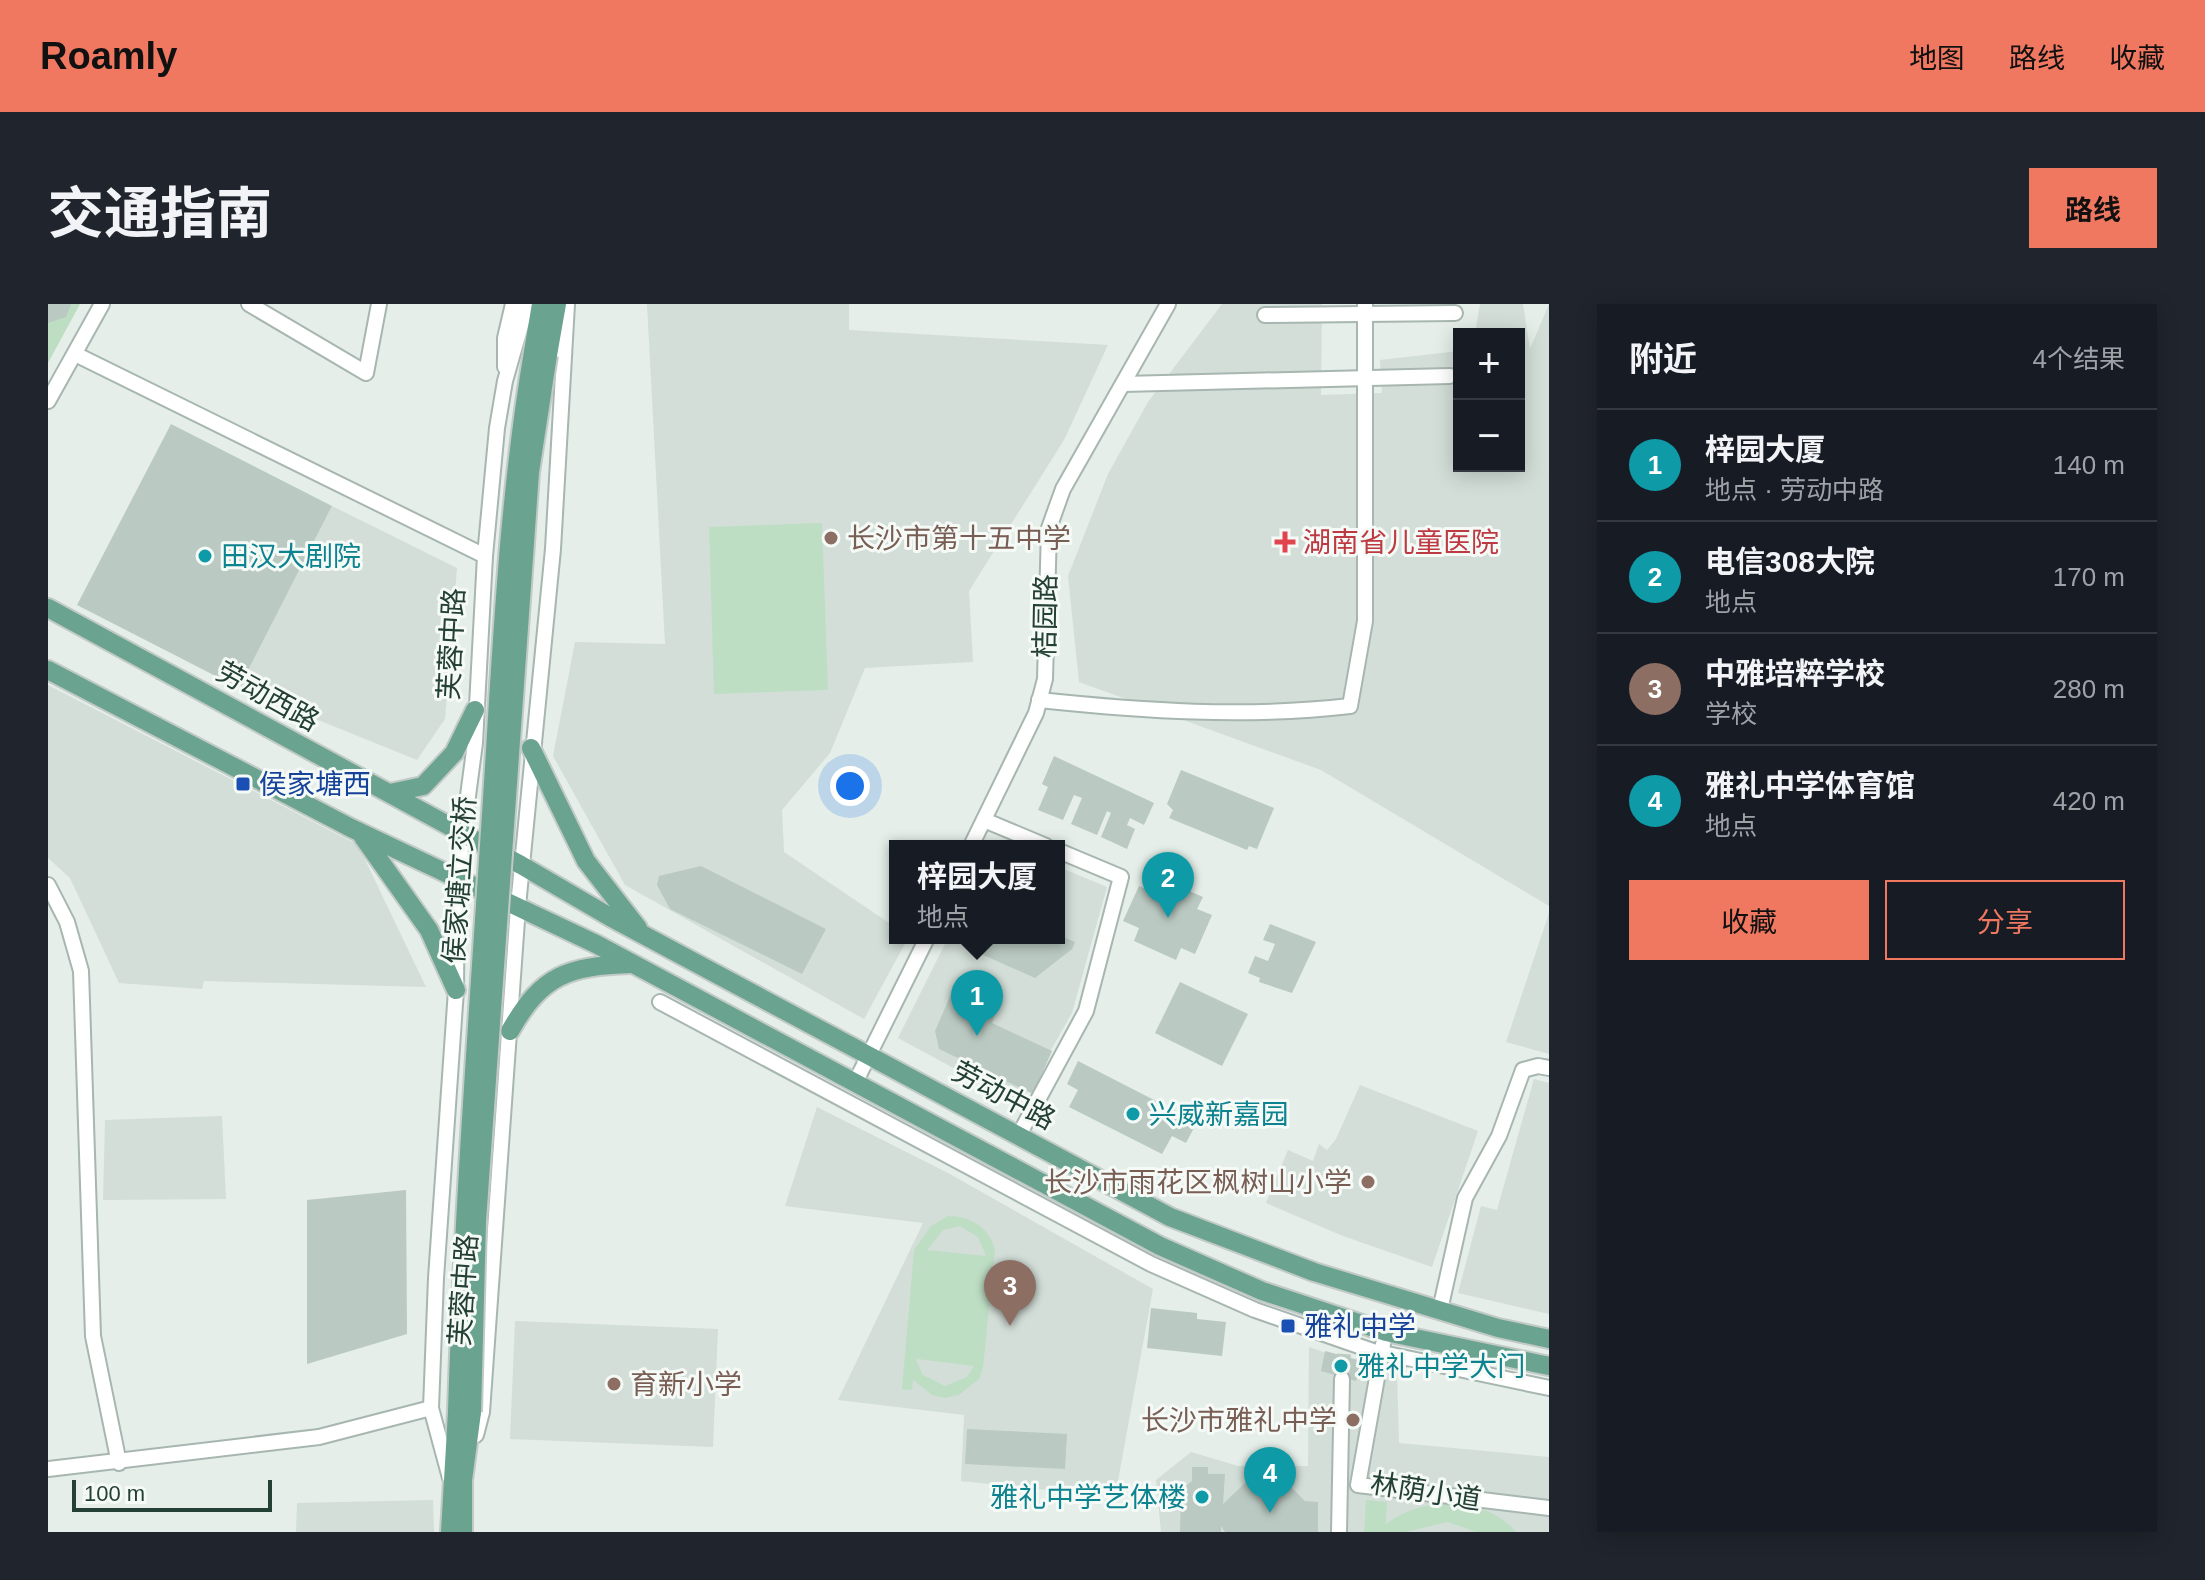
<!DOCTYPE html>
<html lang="zh">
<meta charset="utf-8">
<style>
:root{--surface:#171b24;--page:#20242c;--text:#f1f3f6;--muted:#9ea1a6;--line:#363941;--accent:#f07760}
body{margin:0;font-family:Arial,"Noto Sans SC",sans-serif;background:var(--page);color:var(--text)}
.controls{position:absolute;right:24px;top:24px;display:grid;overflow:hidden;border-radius:0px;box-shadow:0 4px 20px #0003}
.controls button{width:72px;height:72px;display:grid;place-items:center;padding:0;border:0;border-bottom:2px solid var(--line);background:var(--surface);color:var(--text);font:40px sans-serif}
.scale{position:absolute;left:24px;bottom:20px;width:200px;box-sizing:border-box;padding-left:8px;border:4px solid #244036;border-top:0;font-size:22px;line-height:28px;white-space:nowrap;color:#244036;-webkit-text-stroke:6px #f5faf7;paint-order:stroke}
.you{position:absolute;left:802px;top:482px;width:28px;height:28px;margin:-20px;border:6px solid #fff;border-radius:50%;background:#1a73e8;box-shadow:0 0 0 12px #1a73e833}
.badge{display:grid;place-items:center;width:52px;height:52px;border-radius:50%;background:var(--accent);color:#fff;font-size:26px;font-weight:700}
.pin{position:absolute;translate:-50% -66px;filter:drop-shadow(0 2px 4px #0008)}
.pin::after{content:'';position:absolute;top:42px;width:28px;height:24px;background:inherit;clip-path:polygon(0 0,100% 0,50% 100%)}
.popup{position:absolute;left:841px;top:536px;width:176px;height:104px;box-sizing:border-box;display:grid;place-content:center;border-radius:0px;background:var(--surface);filter:drop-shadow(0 2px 6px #0005);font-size:26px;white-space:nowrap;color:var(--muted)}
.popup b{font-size:30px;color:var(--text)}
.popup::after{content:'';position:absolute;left:50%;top:100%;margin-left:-16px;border:16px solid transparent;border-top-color:var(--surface)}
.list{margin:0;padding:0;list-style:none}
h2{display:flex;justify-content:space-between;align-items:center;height:104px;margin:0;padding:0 32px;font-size:34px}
h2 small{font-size:26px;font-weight:400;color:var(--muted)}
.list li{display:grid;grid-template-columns:52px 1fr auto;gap:24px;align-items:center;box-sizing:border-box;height:112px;padding:0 32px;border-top:2px solid var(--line)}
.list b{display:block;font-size:30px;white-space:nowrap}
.list p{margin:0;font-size:26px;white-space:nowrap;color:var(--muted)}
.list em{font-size:26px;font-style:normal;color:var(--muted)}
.actions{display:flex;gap:16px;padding:24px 32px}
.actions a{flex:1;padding:18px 0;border:2px solid var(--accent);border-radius:0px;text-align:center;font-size:28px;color:var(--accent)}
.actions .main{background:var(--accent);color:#111}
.map{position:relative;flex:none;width:1501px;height:1228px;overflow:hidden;border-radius:0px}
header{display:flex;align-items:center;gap:48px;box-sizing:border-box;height:112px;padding:0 40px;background:var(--accent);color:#111}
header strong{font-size:38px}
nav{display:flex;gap:44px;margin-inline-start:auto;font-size:28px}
.intro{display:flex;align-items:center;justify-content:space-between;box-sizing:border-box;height:192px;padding:0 48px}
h1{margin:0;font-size:56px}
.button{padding:20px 36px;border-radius:0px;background:var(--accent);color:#111;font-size:28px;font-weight:700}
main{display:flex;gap:48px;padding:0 48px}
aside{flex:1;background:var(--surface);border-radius:0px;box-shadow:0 4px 20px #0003}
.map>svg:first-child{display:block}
.built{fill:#d3ded8}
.green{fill:#bedec4;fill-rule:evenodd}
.building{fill:#bac9c2}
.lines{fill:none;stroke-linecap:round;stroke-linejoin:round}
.minor-tunnel{stroke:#becbc5;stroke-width:14;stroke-dasharray:14 7;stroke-linecap:butt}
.minor-casing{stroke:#a7b6b0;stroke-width:18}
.major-casing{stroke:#c2cac7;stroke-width:22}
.minor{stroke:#fff;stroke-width:14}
.major{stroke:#6aa38f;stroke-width:18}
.major-bridge-casing{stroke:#c2cac7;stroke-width:22;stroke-linecap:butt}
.major-bridge{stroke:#6aa38f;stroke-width:18}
.education-dot{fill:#8d6e63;stroke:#f5faf7;stroke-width:3}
.health-dot{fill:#e0444e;stroke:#f5faf7;stroke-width:3}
.culture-dot{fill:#0f9aa8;stroke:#f5faf7;stroke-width:3}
.transit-dot{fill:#1a4fb4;stroke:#f5faf7;stroke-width:3}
.labels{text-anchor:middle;stroke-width:6;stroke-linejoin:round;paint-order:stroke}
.education-label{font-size:28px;fill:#785e54;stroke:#f5faf7;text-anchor:start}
.health-label{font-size:28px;fill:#be3a42;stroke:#f5faf7;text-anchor:start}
.culture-label{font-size:28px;fill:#0d838f;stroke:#f5faf7;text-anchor:start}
.street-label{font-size:28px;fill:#244036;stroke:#f5faf7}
.transit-label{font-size:28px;fill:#164399;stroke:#f5faf7;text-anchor:start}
</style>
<header>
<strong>Roamly</strong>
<nav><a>地图</a><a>路线</a><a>收藏</a></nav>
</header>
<div class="intro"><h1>交通指南</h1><a class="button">路线</a></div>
<main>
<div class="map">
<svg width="1501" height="1228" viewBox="0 0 1501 1228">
<rect width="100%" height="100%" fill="#e5eee9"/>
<g class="built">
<path d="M599,0h202v26l259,15 -44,95 -95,151 4,71 -108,6 -35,85 -48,57 2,42 111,75v11h13l-44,81 -239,-134 -72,-129 22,-114 90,2z"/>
<path d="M1174,0h100l-1,91 61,-2 -2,-33 79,-9v115h60v-132h-44l5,-30h43l7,45 19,-45v602l-228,-136 -242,-88 -11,-106 40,-102 40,-72z"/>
<path d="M284,202l125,62 -12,151 -28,41 -178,-72z"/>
<path d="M0,381l310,160 68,142 -222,-6 -2,8 -83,-6 -49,-105 -22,-20z"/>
<path d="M1011,563l48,20 -35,126 -52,91 -122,-66 50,-100h111z"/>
<path d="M1501,609v141l-43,-12z"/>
<path d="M1486,775l15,4v231l-91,-21 23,-87 16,4z"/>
<path d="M1312,781l118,46 -46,136 -89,-31 -77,-33 22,-53 25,11 6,-17 8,6 9,-11z"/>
<path d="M769,803l131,66 205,116 -38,208 -154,-16 3,-66 -126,-15 85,-177 -138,-17z"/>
<path d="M174,812l4,83 -123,1 2,-80z"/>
<path d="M467,1017l203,8 -5,118 -203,-8z"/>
<path d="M1261,1043l34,12 54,12 2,72 150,14v75h-388l-5,-52 35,-28 47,14h70z"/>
<path d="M385,1196l1,32h-138l1,-29z"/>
</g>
<g class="green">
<path d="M0,0h32l-32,59z"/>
<path d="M774,219l6,167 -114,4 -5,-167z"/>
<path d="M900,912c23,0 41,11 47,34l-12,118 -4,11 -20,16 -14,3 -13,-3 -19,-15 -1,10 -10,-1 12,-139 17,-24zM912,922l18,11 8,19 -59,-6 16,-20zM868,1056l1,-1 57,7 -7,11 -22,9 -22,-11z"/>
<path d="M1318,1196l21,2 -1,22c37,-28 98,-29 130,8h-39l-30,-10 -41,10h-42z"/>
</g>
<g class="building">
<path d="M0,0h23l-5,13 -18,6z"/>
<path d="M123,120l161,82 -93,182 -162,-83z"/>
<path d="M1006,452l100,47 -10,22 -14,-7 -3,7 8,4 -8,20 -26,-12 10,-24 -4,-2 -10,24 -26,-11 11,-26 -8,-3 -11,25 -25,-10 10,-23 -6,-3z"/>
<path d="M1133,466l93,38 -17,41 -8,-3 -2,4 -78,-32 4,-8 -6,-6z"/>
<path d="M653,562l125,63 -24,45 -132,-65 -13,-24 2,-9z"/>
<path d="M1109,573l46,20 -6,12 15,6 -17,39 -14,-6 -5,12 -42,-19 5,-13 -16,-7 16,-35 12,5z"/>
<path d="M1222,620l46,18 -24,51 -33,-11 1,-4 -12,-5 7,-17 13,5 7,-17 -12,-4z"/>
<path d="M1011,631l16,7 -3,7 -37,29 -56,-25 6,-15h74z"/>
<path d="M910,674l45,18 -11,27 60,28 -19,43 -94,-45 -4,-18z"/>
<path d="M1132,678l68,32 -26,52 -67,-33z"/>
<path d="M1030,757l119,61 -11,21 -14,-7 -10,18 -93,-47 9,-17 -11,-6z"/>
<path d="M358,886l1,144 -100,30v-164z"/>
<path d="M1103,1004l46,5v6l29,3 -4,34 -75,-8z"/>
<path d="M1277,1047l37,10 -6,20 -35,-10z"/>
<path d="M919,1125l100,5 -2,35 -100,-5z"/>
<path d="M1144,1163h16v7h17l-2,30 23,-22h40l19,19 13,1v30h-93l-4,-6v6h-41l1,-42 11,-9z"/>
</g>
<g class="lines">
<path class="minor-tunnel" d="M1294,1075l2,-25"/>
<defs>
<g id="minor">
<path d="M201,0l117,69 13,-69"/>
<path d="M1217,11l190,-2"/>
<path d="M27,50l410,202"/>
<path d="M457,63v-29l8,-34"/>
<path d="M1075,80l327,-8"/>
<path d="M0,97l54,-97"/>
<path d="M991,396c105,11 206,18 311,6l15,-85v-317"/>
<path d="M936,516l62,26"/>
<path d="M923,542l65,-133 9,-34 4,-151 14,-39 105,-185"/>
<path d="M0,581l19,37 14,49 12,365 26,127"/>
<path d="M612,698l491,262 104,46 118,41 176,37"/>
<path d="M808,777l71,-143"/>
<path d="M971,831l67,-124 35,-134 -62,-26"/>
<path d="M1392,1006l25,-112 34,-62 24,-66 15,-4 11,2"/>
<path d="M1335,1040l-25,141 191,23"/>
<path d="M428,1131l6,-23 36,-506 35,-357 14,-245"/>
<path d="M0,1165l271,-32 112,-29"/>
<path d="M402,1174l-19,-70 5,-130 20,-288 1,-111 18,-136 10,-187 12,-128 8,-47 22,-77"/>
<path d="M1291,1228l3,-153"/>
</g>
<g id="major">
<path d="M485,48l8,-48"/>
<path d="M500,51l9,-51"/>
<path d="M0,304l473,257 89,52 560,300 144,55 184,56 51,11"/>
<path d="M0,366l303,158 245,116 564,302 102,45 124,41 163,34"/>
<path d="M483,444l55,113 52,67"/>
<path d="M342,489l33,-7 31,-33 21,-43"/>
<path d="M315,533l66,93 27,60"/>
<path d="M462,727c32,-57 59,-65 121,-67"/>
<path d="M402,1228l7,-120"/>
<path d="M415,1228v-52l9,-68"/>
</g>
</defs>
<use href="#minor" class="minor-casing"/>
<use href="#major" class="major-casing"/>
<use href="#minor" class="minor"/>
<use href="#major" class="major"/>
<defs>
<g id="major-bridge">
<path d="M409,1108c6,-199 21,-398 34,-597 10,-154 16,-310 42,-463"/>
<path d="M424,1108l5,-191 53,-749 18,-117"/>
</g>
</defs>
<use href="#major-bridge" class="major-bridge-casing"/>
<use href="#major-bridge" class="major-bridge"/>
</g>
<g class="education-dot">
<circle cx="783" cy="234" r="8"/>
<circle cx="1320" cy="878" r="8"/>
<circle cx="566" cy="1080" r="8"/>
<circle cx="1305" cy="1116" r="8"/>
</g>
<path class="health-dot" d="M1233 226h8v8h8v8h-8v8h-8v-8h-8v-8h8z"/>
<g class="culture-dot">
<circle cx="157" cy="252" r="8"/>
<circle cx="1085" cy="810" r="8"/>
<circle cx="1293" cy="1062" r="8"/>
<circle cx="1154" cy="1193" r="8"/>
</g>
<g class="transit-dot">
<rect x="187" y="472" width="16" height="16" rx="4"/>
<rect x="1232" y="1014" width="16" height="16" rx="4"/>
</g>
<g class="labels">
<g class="education-label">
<text x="799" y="244">长沙市第十五中学</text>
<text x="1304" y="888" text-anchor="end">长沙市雨花区枫树山小学</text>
<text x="582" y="1090">育新小学</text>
<text x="1289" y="1126" text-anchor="end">长沙市雅礼中学</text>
</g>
<g class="health-label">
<text x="1255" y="248">湖南省儿童医院</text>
</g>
<g class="culture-label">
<text x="173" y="262">田汉大剧院</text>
<text x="1101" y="820">兴威新嘉园</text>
<text x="1309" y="1072">雅礼中学大门</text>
<text x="1138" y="1203" text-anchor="end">雅礼中学艺体楼</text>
</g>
<g class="street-label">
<text transform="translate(997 312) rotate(-89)" y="10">桔园路</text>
<text transform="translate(403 340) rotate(-87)" y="10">芙蓉中路</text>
<text transform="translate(220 392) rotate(29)" y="10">劳动西路</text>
<text transform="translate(411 576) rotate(-86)" y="10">侯家塘立交桥</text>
<text transform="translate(956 791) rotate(28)" y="10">劳动中路</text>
<text transform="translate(415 986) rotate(-86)" y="10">芙蓉中路</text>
<text transform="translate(1378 1187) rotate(9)" y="10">林荫小道</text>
</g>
<g class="transit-label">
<text x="211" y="490">侯家塘西</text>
<text x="1256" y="1032">雅礼中学</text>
</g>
</g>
</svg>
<div class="controls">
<button>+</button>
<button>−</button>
</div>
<div class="scale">100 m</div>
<div class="you"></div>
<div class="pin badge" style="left:929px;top:732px;background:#0f9aa8">1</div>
<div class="popup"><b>梓园大厦</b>地点</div>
<div class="pin badge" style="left:1120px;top:614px;background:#0f9aa8">2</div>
<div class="pin badge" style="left:962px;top:1022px;background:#8d6e63">3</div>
<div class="pin badge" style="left:1222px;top:1209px;background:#0f9aa8">4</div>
</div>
<aside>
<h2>附近<small>4个结果</small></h2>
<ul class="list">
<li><span class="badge" style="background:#0f9aa8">1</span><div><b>梓园大厦</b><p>地点 · 劳动中路</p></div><em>140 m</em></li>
<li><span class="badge" style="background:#0f9aa8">2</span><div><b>电信308大院</b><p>地点</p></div><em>170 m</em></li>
<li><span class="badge" style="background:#8d6e63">3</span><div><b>中雅培粹学校</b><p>学校</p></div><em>280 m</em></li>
<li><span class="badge" style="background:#0f9aa8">4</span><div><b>雅礼中学体育馆</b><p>地点</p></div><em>420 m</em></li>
</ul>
<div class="actions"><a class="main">收藏</a><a>分享</a></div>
</aside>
</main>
